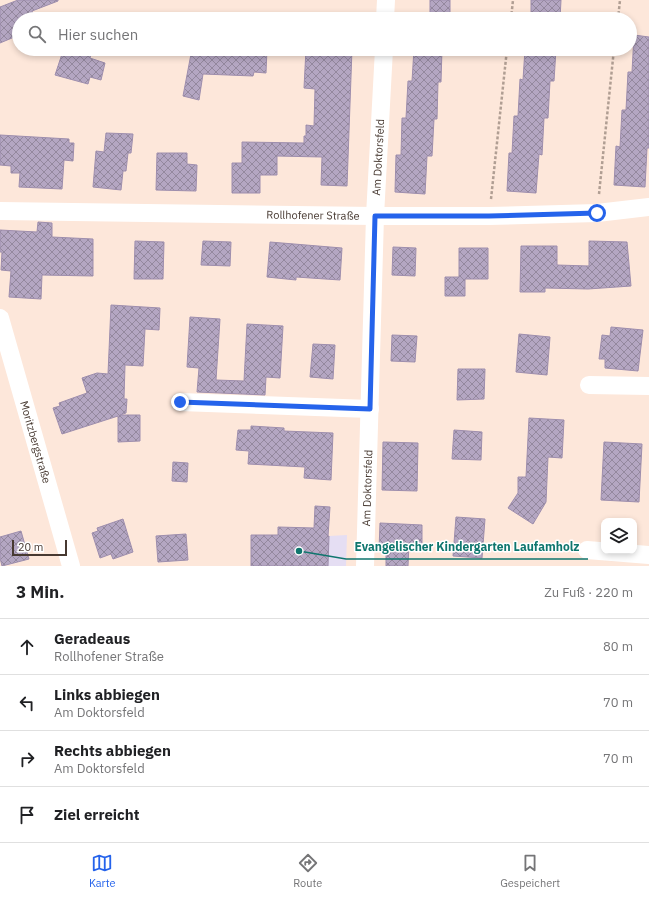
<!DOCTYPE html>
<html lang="de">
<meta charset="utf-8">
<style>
:root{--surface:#fff;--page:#f6f6f6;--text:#202124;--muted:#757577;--line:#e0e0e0;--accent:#2563eb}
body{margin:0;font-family:"IBM Plex Sans",sans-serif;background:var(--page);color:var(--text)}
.controls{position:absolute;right:12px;bottom:12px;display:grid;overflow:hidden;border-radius:8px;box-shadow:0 2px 6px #0003}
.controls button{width:36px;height:36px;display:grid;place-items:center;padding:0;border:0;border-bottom:1px solid var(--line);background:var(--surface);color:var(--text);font:20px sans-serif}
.scale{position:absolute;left:12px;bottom:10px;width:55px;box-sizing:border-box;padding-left:4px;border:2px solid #473931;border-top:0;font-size:11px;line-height:14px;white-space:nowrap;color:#473931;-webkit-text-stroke:3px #fff;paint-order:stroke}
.stop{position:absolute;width:12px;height:12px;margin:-9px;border:3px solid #2563eb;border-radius:50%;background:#fff}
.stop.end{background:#2563eb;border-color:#fff;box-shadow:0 1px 4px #0008}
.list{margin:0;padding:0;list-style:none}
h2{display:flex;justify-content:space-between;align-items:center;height:52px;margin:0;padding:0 16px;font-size:17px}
h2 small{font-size:13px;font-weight:400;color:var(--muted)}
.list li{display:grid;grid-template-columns:26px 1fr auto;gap:12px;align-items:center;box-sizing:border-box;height:56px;padding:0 16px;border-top:1px solid var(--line)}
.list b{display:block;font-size:15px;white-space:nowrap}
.list p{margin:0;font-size:13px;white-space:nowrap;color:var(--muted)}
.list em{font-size:13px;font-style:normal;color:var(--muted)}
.icon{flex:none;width:22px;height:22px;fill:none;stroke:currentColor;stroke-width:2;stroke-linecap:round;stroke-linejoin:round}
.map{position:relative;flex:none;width:649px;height:566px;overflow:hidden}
.search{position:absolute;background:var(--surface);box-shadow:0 2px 6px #0003;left:12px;right:12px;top:12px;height:44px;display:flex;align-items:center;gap:10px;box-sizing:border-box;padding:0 14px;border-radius:22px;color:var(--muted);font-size:15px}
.sheet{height:276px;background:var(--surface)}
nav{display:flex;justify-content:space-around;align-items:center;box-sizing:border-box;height:56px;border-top:1px solid var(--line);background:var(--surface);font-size:11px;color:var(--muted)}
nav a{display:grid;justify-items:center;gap:2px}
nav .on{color:var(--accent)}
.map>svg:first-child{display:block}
.education{fill:#e5def3}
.building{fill:url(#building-cross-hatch);stroke:#9e8ead}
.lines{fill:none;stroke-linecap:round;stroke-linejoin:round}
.path{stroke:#b09e93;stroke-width:2.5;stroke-dasharray:3 2;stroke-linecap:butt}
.minor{stroke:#fff;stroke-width:18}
.route{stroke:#2563eb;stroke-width:5}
.labels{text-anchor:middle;stroke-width:3;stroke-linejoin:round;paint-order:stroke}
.street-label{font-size:11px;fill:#473931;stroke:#fff}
.leader{fill:none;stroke:#0f766e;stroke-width:1.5}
.callout-dot{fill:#0f766e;stroke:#fff;stroke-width:1.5}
.callout-label{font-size:12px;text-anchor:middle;font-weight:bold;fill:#0f766e;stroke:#fff;stroke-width:3;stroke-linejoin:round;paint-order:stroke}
</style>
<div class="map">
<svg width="649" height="566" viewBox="0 0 649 566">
<defs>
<pattern id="building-cross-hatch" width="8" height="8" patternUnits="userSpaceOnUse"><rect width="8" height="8" fill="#b4a6c2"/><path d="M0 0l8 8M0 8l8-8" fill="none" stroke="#94889e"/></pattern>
</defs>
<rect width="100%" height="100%" fill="#fde7da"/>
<path class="education" d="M251,535l78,1 18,-1 -1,31h-95z"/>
<g class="building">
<path d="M18,0h40v1l-26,10 3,8h-16v16l-19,8v-36z"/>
<rect x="430" y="0" width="20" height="19"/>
<path d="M531,0h30l-1,19h-29z"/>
<path d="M634,35l15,2v111h-2l-2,39 -31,-2 2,-39 4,1 2,-37h4l2,-38h4z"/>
<path d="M194,49h73l-1,24 -12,-1 -1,4 -50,-2 -4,26 -16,-4 8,-42 3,1z"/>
<path d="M306,49h46l-5,137 -26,-1 1,-28 -45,-1v19h-17v18h-28v-30h10v-21l62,1v-7h2v-11l8,1 1,-37 -11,-1z"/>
<path d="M414,49h28l-1,33h-3l-1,37h-3l-2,37h-5l-2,38 -30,-2 1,-37h5l1,-37h4l2,-37h4z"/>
<path d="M525,49h31l-2,32h-4l-2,37h-4l-2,37 -3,-1 -3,39 -29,-2 2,-38h3l2,-37h4l2,-37 3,1z"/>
<path d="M75,50l16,4 -1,4 15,5 -4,17 -11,-3 -2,7 -33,-9 8,-24 10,3z"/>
<path d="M106,133l27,1 -2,19h-3l-2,18h-3l-2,19 -28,-3 3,-36 8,1z"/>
<path d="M0,135l69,4v4h5l-1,18 -9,-1 -2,29 -43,-2 1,-14h-9v-7l-11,-1z"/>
<path d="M157,153h30v11l10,1 -1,26 -40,-1z"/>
<path d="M38,222l14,1v14l41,2v37l-51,-1 -1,24 -32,-2 2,-26 -10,-1 1,-18h-2v-22l37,2z"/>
<path d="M135,241l29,1 -1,37h-29z"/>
<path d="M203,241l28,1 -1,24 -29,-1z"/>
<path d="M589,241l38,1 4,44 -43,3 -43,-1v4h-25l1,-46h36v19l32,1z"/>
<path d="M270,242l72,6 -2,32 -44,-3v3l-29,-3z"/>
<path d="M393,247l23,1 -1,28 -23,-1z"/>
<path d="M459,248h29v31h-23v17h-20v-19h14z"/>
<path d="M111,305l49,3 -1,22 -14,-1 -2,37 -18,-1 -1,34h3l-1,14 -6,2h20v26l-22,1v-26l-56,18 -9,-26 7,-2 -1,-3 28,-10 -5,-15 15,-5 11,1z"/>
<path d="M190,317l30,2 -4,61 28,1 3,-57 36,2 -3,52 -14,-1 -1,18 -68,-3 2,-24 -12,-1z"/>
<path d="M611,327l32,3 -5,41 -33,-3v-9h-6l3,-24 8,1z"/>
<path d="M519,334l31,3 -3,38 -31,-3z"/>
<path d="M392,335l25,1 -2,26 -24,-1z"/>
<path d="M313,344l22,1 -2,34 -23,-2z"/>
<path d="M458,369h27l-1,30 -27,1z"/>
<path d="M529,418l35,2 -2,38 -14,-1 -2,45 -13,22 -25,-16 10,-15v-16h8z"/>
<path d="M251,426l33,2v3l49,2 -2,47 -27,-2 1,-11 -57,-3 1,-13 -13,-1 2,-20h13z"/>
<path d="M454,430l28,2 -1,28 -29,-1z"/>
<path d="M383,442l35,1 -1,48 -35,-1z"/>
<path d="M604,442l38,2 -3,58 -38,-2z"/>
<path d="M173,462l15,1 -1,19 -15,-1z"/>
<path d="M315,506l15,1 -2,29h1l-1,30h-77v-31h27v-8l36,1z"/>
<path d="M456,517l29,2 -3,39 -29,-2z"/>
<path d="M123,519l10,33 -20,7 -2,-5 -11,4 -8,-25 6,-2 -1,-3z"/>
<path d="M380,523l42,2v18h-13l-1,23h-22v-16h-7z"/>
<path d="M21,531l8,28 -27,7 -2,-8v-21z"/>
<path d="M186,534l2,26 -30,2 -2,-26z"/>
</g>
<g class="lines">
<g class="path">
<path d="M511,19l2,-19"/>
<path d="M618,19l2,-19"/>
<path d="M599,194l15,-145"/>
<path d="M491,199l16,-150"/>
</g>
<g class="minor">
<path d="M385,19l1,-19"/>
<path id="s1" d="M0,211l375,5h114l108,-3 52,-6"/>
<path id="s2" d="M0,318l71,248"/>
<path d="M589,385l60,1"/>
<path d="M180,402l190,7"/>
<path d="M587,550l62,5"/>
<path id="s3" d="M365,566l10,-350 9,-167"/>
</g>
</g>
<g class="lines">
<path class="route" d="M180,402l190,7 5,-193h114l108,-3"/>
</g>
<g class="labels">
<g class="street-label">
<text dy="4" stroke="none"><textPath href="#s3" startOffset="409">Am Doktorsfeld</textPath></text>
<text dy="4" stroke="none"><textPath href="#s1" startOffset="313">Rollhofener Straße</textPath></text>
<text dy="4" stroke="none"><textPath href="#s2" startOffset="129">Moritzbergstraße</textPath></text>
<text dy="4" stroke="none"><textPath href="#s3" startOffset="78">Am Doktorsfeld</textPath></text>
</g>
</g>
<path class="leader" d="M299 551L346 559H588"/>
<circle class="callout-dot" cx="299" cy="551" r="4"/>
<g class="callout-label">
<text x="467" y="551">Evangelischer Kindergarten Laufamholz</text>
</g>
</svg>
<div class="controls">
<button><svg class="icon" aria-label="layers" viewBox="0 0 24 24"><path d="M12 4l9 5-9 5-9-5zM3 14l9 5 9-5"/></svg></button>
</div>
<div class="scale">20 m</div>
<div class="stop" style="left:597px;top:213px"></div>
<div class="stop end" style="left:180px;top:402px"></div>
<div class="search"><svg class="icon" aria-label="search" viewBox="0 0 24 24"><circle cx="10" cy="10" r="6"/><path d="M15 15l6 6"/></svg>Hier suchen</div>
</div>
<section class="sheet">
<h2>3 Min.<small>Zu Fuß · 220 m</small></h2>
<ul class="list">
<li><svg class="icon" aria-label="ahead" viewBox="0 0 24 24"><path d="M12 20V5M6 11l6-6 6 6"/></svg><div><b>Geradeaus</b><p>Rollhofener Straße</p></div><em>80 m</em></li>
<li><svg class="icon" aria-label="left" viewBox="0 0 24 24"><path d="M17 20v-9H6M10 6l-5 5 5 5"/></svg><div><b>Links abbiegen</b><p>Am Doktorsfeld</p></div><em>70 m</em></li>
<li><svg class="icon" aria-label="right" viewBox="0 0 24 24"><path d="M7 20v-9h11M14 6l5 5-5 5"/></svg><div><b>Rechts abbiegen</b><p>Am Doktorsfeld</p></div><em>70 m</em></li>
<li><svg class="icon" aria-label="arrive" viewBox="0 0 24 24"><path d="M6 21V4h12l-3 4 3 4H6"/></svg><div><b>Ziel erreicht</b></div></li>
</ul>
</section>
<nav>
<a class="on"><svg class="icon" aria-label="map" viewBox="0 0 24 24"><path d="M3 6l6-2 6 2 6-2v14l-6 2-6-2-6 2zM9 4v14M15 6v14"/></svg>Karte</a>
<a><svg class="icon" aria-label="directions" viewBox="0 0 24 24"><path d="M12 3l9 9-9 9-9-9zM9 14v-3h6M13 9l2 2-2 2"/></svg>Route</a>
<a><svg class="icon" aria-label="saved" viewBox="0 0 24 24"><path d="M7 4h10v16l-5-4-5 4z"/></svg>Gespeichert</a>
</nav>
